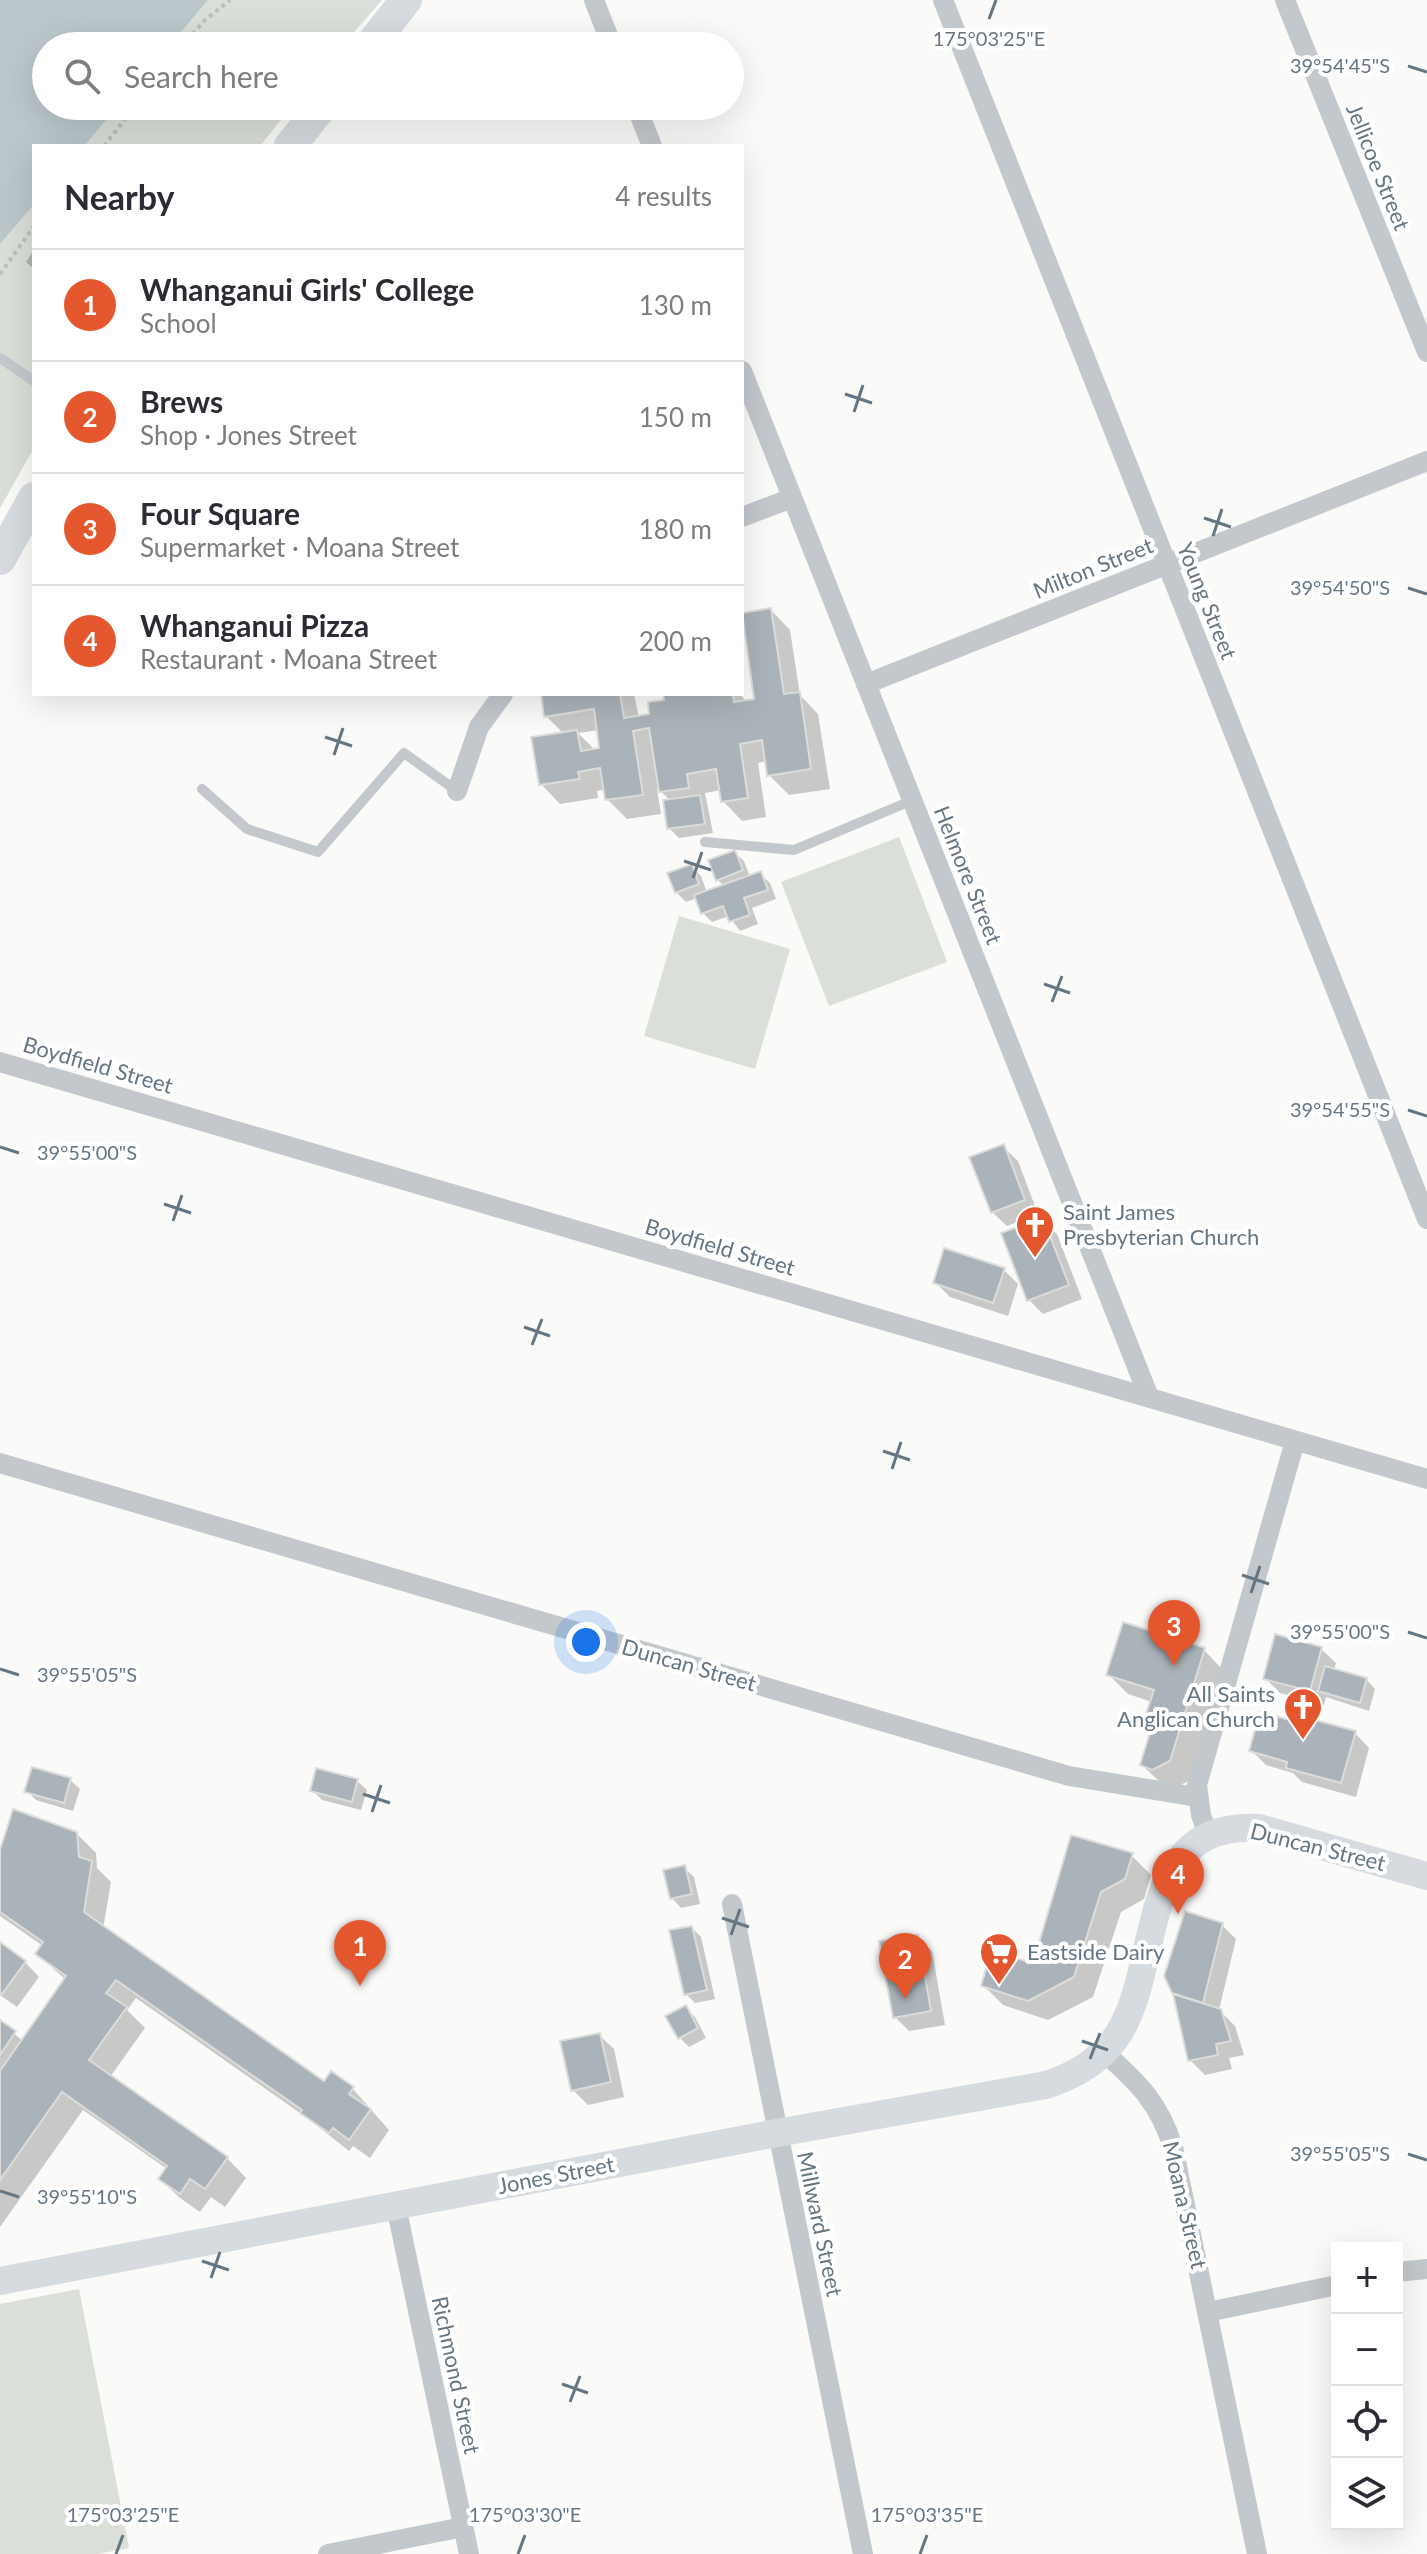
<!DOCTYPE html>
<meta charset="utf-8">
<style>
:root{--surface:#fff;--page:#f2f2f3;--text:#2b2b33;--muted:#7c7c81;--line:#e1e1e2;--accent:#e4572e}
body{margin:0;font-family:Lato,sans-serif;background:var(--page);color:var(--text)}
.controls{position:absolute;right:24px;bottom:24px;display:grid;overflow:hidden;border-radius:0px;box-shadow:0 8px 32px #0002}
.controls button{width:72px;height:72px;display:grid;place-items:center;padding:0;border:0;border-bottom:2px solid var(--line);background:var(--surface);color:var(--text);font:40px sans-serif}
.you{position:absolute;left:586px;top:1642px;width:28px;height:28px;margin:-20px;border:6px solid #fff;border-radius:50%;background:#1a73e8;box-shadow:0 0 0 12px #1a73e833}
.badge{display:grid;place-items:center;width:52px;height:52px;border-radius:50%;background:var(--accent);color:#fff;font-size:26px;font-weight:700}
.pin{position:absolute;translate:-50% -66px;filter:drop-shadow(0 2px 4px #0008)}
.pin::after{content:'';position:absolute;top:42px;width:28px;height:24px;background:inherit;clip-path:polygon(0 0,100% 0,50% 100%)}
.list{margin:0;padding:0;list-style:none}
h2{display:flex;justify-content:space-between;align-items:center;height:104px;margin:0;padding:0 32px;font-size:34px}
h2 small{font-size:26px;font-weight:400;color:var(--muted)}
.list li{display:grid;grid-template-columns:52px 1fr auto;gap:24px;align-items:center;box-sizing:border-box;height:112px;padding:0 32px;border-top:2px solid var(--line)}
.list b{display:block;font-size:30px;white-space:nowrap}
.list p{margin:0;font-size:26px;white-space:nowrap;color:var(--muted)}
.list em{font-size:26px;font-style:normal;color:var(--muted)}
.icon{flex:none;width:44px;height:44px;fill:none;stroke:currentColor;stroke-width:2;stroke-linecap:round;stroke-linejoin:round}
.map{position:relative;flex:none;width:1427px;height:2554px;overflow:hidden}
.search{position:absolute;background:var(--surface);box-shadow:0 8px 32px #0002;left:32px;top:32px;width:712px;height:88px;display:flex;align-items:center;gap:20px;box-sizing:border-box;padding:0 28px;border-radius:44px;color:var(--muted);font-size:30px}
.panel{position:absolute;background:var(--surface);box-shadow:0 8px 32px #0002;left:32px;top:144px;width:712px;height:552px;border-radius:0px}
.map>svg:first-child{display:block}
.green{fill:#dadfd7}
.water{fill:#bbc7cb}
.shadow{fill:#0003;fill-rule:evenodd}
.building{fill:#aab3b9;stroke:#dcdcda;stroke-width:2}
.lines{fill:none;stroke-linecap:round;stroke-linejoin:round}
.path{stroke:#bbbfc2;stroke-width:4;stroke-dasharray:4 4;stroke-linecap:butt}
.lane{stroke:#c3c8cc;stroke-width:10}
.street{stroke:#c3c8cc;stroke-width:20}
.secondary{stroke:#d6dbdf;stroke-width:28}
.primary{stroke:#d6dbdf;stroke-width:32}
.ticks{fill:none;stroke:#657683;stroke-width:3}
.labels{text-anchor:middle;stroke-width:8;stroke-linejoin:round;paint-order:stroke}
.street-label{font-size:22px;fill:#657683;stroke:#fff}
.poi-label{font-size:22px;fill:#657683;stroke:#fff;text-anchor:start}
.ticks-label{font-size:20px;text-anchor:middle;fill:#657683;stroke:#fff;stroke-width:8;stroke-linejoin:round;paint-order:stroke}
</style>
<div class="map">
<svg width="1427" height="2554" viewBox="0 0 1427 2554">
<rect width="100%" height="100%" fill="#fafaf8"/>
<g class="green">
<path d="M178,0h204l-40,46h-205z"/>
<path d="M83,106h209l-32,40h-213z"/>
<path d="M34,161v287l-34,60v-304z"/>
<path d="M899,837l48,125 -118,44 -48,-124z"/>
<path d="M679,916l111,33 -35,120 -111,-33z"/>
<path d="M79,2289l50,259 -32,6h-97v-250z"/>
</g>
<path class="water" d="M0,0h208l-39,46h-123v60h72l-34,40h-50v58l-34,40z"/>
<g class="shadow">
<path d="M34,250v19l-8,-7z"/>
<path d="M771,610l19,20 10,65 18,19 12,75 -41,6 -20,-20 -2,-14 -9,2 8,54 -24,4 -19,-20 -2,-11 -16,3 8,40 -34,5 -10,-10 2,-27 -14,-13 4,26 -34,5 -20,-20 -1,-10 -9,2 1,7 -38,6 -19,-20 23,-50 -18,-18 -3,-22h91l5,24 13,-2 19,-22h69l7,8 10,-2zM599,730l3,20 -6,1 -18,-18z"/>
<path d="M734,852l10,9 6,16 10,-3 10,9 6,16 -24,9 6,16 -18,7 -11,-15 -17,6 -9,-9 -6,-15 -11,4 -10,-10 15,-26 10,10 6,17 17,-7 -6,-6z"/>
<path d="M1003,1147l15,14 20,53 -31,12 -15,-14z"/>
<path d="M1042,1220l15,14 25,65 -39,15 -15,-15z"/>
<path d="M1004,1270l14,14 -10,32 -58,-19 -15,-15z"/>
<path d="M1321,1649l15,14 -2,7 32,9 9,10 -6,22 -43,-14 -2,8 -44,-12 -15,-15z"/>
<path d="M1204,1650l19,20 -34,111 -16,7 -11,-4 -20,-19 11,-35 -7,-8 6,-20 -24,-8 -19,-19z"/>
<path d="M1299,1725l56,8 14,15 -13,49 -54,-15 -9,-9 -27,-8 -14,-14z"/>
<path d="M70,1780l10,9 -7,22 -37,-11 -9,-9z"/>
<path d="M357,1781l10,9 -6,20 -39,-10 -10,-10z"/>
<path d="M76,1833l20,20 1,15 14,14 -8,47 222,155 28,5 36,41 -19,28 -17,-12 -4,5 -39,-31 -174,-122 -9,12 18,18 -35,49 117,81 19,20 -21,29 -14,-10 -11,15 -20,-14 -20,-19 7,-10 -84,-59 -83,117v-205l23,19 43,-61 -29,-26 6,-8 -43,-30v-59z"/>
<path d="M1131,1855l20,20 -7,24 -23,13 -28,85 -45,23 -45,-15 -20,-20 51,-20z"/>
<path d="M684,1868l10,9 6,27 -19,4 -9,-10z"/>
<path d="M1222,1925l14,14 -17,71 16,16 9,29 -15,3 3,11 -27,6 -15,-15 -15,-67z"/>
<path d="M692,1928l9,9 14,62 -20,4 -9,-9z"/>
<path d="M917,1937l15,14 13,74 -36,6 -14,-14z"/>
<path d="M0,1945l25,17 14,15 -22,30 -17,-12z"/>
<path d="M685,2008l10,9 11,21 -17,9 -9,-9 -12,-21z"/>
<path d="M599,2035l15,14 10,48 -36,8 -15,-15z"/>
</g>
<g class="building">
<path d="M771,608l13,86 16,-2 11,77 -44,7 -5,-36 -22,4 8,54 -27,4 -5,-33 -29,5 2,14 -30,4 -10,-64 -16,3 10,64 -38,5 -5,-32 -22,4 2,7 -41,6 -8,-48 46,-7 4,21 18,-3 -5,-39 -50,8 -3,-23h79l4,24 25,-4 -1,-12 16,-2 -1,-6h70l1,8 20,-3 -12,-86z"/>
<path d="M700,795l5,29 -38,5 -4,-29z"/>
<path d="M735,850l8,20 -27,11 -8,-21z"/>
<path d="M692,864l7,20 -24,9 -8,-20z"/>
<path d="M761,871l7,19 -24,8 6,17 -21,7 -6,-16 -22,8 -7,-19z"/>
<path d="M1004,1144l21,56 -34,13 -22,-56z"/>
<path d="M1043,1218l26,67 -42,16 -26,-68z"/>
<path d="M944,1248l61,20 -12,35 -60,-20z"/>
<path d="M1123,1622l82,26 -35,113 -18,9 -12,-5 12,-39 -9,-3 11,-33 -48,-15z"/>
<path d="M1275,1634l47,13 -12,44 -47,-12z"/>
<path d="M1325,1666l42,12 -7,25 -42,-12z"/>
<path d="M1260,1712l38,10 2,-6 56,15 -15,52 -55,-15 1,-6 -38,-11z"/>
<path d="M32,1767l39,11 -7,25 -40,-11z"/>
<path d="M316,1768l42,11 -6,23 -42,-11z"/>
<path d="M13,1809l64,23 2,25 13,4 -8,51 240,169 7,-10 23,16 -5,7 22,15 -22,31 -16,-12 -4,5 -29,-20 2,-3 -186,-130 -10,13 21,14 -38,53 139,97 -23,32 -15,-10 -10,15 -22,-15 9,-13 -105,-74 -62,88v-109l66,-95 -31,-22 8,-12 -43,-30v-62z"/>
<path d="M1071,1835l62,18 -8,26 -24,13 -27,85 -46,24 -47,-15 10,-35 42,12z"/>
<path d="M685,1865l7,29 -22,5 -7,-29z"/>
<path d="M1185,1911l38,12 -20,80 -31,-10 -8,-17z"/>
<path d="M692,1926l15,64 -23,5 -15,-65z"/>
<path d="M918,1935l13,76 -38,7 -14,-77z"/>
<path d="M0,1942l26,19 -24,33 -2,-1z"/>
<path d="M1173,1994l48,15 10,32 -15,3 2,11 -30,6z"/>
<path d="M686,2005l12,23 -20,11 -13,-23z"/>
<path d="M0,2020l16,11 -16,24z"/>
<path d="M600,2033l11,49 -40,9 -11,-50z"/>
</g>
<g class="lines">
<g class="path">
<path d="M182,46l22,-25 26,-21"/>
<path d="M104,146l31,-40"/>
<path d="M0,274l34,-48"/>
</g>
<g class="lane">
<path d="M0,358l34,23"/>
<path d="M202,789l45,40 71,23 86,-99 53,38"/>
<path d="M705,842l89,8 119,-50"/>
</g>
<g class="street">
<path d="M594,0l18,46"/>
<path d="M943,0l484,1219"/>
<path d="M1285,0l142,352"/>
<path d="M636,106l16,40"/>
<path d="M742,371l407,1026"/>
<path d="M742,517l50,-19"/>
<path d="M866,684l561,-223"/>
<path d="M457,791l22,-64 24,-33"/>
<path d="M0,1062l1427,417"/>
<path d="M0,1463l1069,313 128,21"/>
<path d="M1208,1835l-7,-20 -4,-30 98,-344"/>
<path d="M732,1904l131,650"/>
<path d="M1104,2052c34,31 55,50 69,95l84,407"/>
<path d="M396,2206l73,348"/>
<path d="M1397,2272l30,-3"/>
<path d="M1208,2312l129,-27"/>
<path d="M328,2554l135,-27"/>
</g>
<path class="secondary" d="M0,2281l777,-148 269,-48c30,-10 55,-24 73,-52 45,-74 17,-212 140,-205l168,48"/>
<g class="primary">
<path d="M370,46l36,-46"/>
<path d="M290,146l32,-40"/>
<path d="M0,559l34,-61"/>
</g>
</g>
<path class="ticks" d="M989,19l7,-19M1408,66l19,6M845,394l27,9M854,412l9,-27M1204,518l27,9M1213,536l9,-27M1408,588l19,6M325,737l27,9M334,755l9,-27M684,861l27,9M693,878l9,-26M1044,984l26,9M1052,1002l10,-26M1408,1110l19,6M0,1147l19,6M164,1204l27,9M173,1221l9,-26M524,1327l26,9M532,1345l10,-26M883,1451l27,9M892,1469l9,-27M1242,1575l27,9M1251,1593l9,-27M1408,1632l19,6M0,1669l19,6M363,1794l27,9M372,1812l9,-27M722,1918l27,9M731,1935l9,-26M1082,2041l26,9M1090,2059l10,-26M1408,2154l19,6M0,2191l19,6M202,2261l27,9M211,2278l9,-26M562,2384l26,9M570,2402l10,-26M116,2554l7,-19M518,2554l7,-19M920,2554l7,-19"/>
<defs>
<symbol id="church-pin" viewBox="-11 -11 22 30"><path d="M0 17L-7.5 6A9.5 9.5 0 1 1 7.5 6Z" fill="#e4572e" stroke="#fff"/><path d="M-1.2-6h2.4v3.5h3.3v2.4h-3.3V6h-2.4V-.1h-3.3v-2.4h3.3Z" fill="#fff"/></symbol>
<symbol id="supermarket-pin" viewBox="-11 -11 22 30"><path d="M0 17L-7.5 6A9.5 9.5 0 1 1 7.5 6Z" fill="#e4572e" stroke="#fff"/><path d="M-6-5.5h2.5l.6 2H6L4.5 2H-2.5L-4.4-4H-6ZM-1.5 3.2a1.3 1.3 0 1 0 .1 0ZM3 3.2a1.3 1.3 0 1 0 .1 0Z" fill="#fff"/></symbol>
</defs>
<g fill-rule="evenodd">
<use href="#church-pin" x="1013" y="1203" width="44" height="60"/>
<use href="#church-pin" x="1281" y="1685" width="44" height="60"/>
<use href="#supermarket-pin" x="977" y="1930" width="44" height="60"/>
</g>
<g class="labels">
<g class="street-label">
<text transform="translate(1378 167) rotate(68)" y="8">Jellicoe Street</text>
<text transform="translate(1093 568) rotate(-22)" y="8">Milton Street</text>
<text transform="translate(1207 601) rotate(68)" y="8">Young Street</text>
<text transform="translate(968 875) rotate(68)" y="8">Helmore Street</text>
<text transform="translate(98 1065) rotate(16)" y="8">Boydfield Street</text>
<text transform="translate(720 1247) rotate(16)" y="8">Boydfield Street</text>
<text transform="translate(689 1665) rotate(16)" y="8">Duncan Street</text>
<text transform="translate(1318 1847) rotate(14)" y="8">Duncan Street</text>
<text transform="translate(556 2175) rotate(-11)" y="8">Jones Street</text>
<text transform="translate(1185 2205) rotate(77)" y="8">Moana Street</text>
<text transform="translate(820 2224) rotate(78)" y="8">Millward Street</text>
<text transform="translate(456 2375) rotate(78)" y="8">Richmond Street</text>
</g>
<g class="poi-label">
<text x="1063" y="1220">Saint James<tspan x="1063" dy="25">Presbyterian Church</tspan></text>
<text x="1275" y="1702" text-anchor="end">All Saints<tspan x="1275" dy="25">Anglican Church</tspan></text>
<text x="1027" y="1960">Eastside Dairy</text>
</g>
</g>
<g class="ticks-label">
<text x="989" y="46">175°03'25"E</text>
<text x="1340" y="73">39°54'45"S</text>
<text x="1340" y="595">39°54'50"S</text>
<text x="1340" y="1117">39°54'55"S</text>
<text x="87" y="1160">39°55'00"S</text>
<text x="1340" y="1639">39°55'00"S</text>
<text x="87" y="1682">39°55'05"S</text>
<text x="1340" y="2161">39°55'05"S</text>
<text x="87" y="2204">39°55'10"S</text>
<text x="123" y="2522">175°03'25"E</text>
<text x="525" y="2522">175°03'30"E</text>
<text x="927" y="2522">175°03'35"E</text>
</g>
</svg>
<div class="controls">
<button>+</button>
<button>−</button>
<button><svg class="icon" aria-label="locate" viewBox="0 0 24 24"><circle cx="12" cy="12" r="6"/><path d="M12 2v4M12 18v4M2 12h4M18 12h4"/></svg></button>
<button><svg class="icon" aria-label="layers" viewBox="0 0 24 24"><path d="M12 4l9 5-9 5-9-5zM3 14l9 5 9-5"/></svg></button>
</div>
<div class="you"></div>
<div class="pin badge" style="left:360px;top:1986px">1</div>
<div class="pin badge" style="left:905px;top:1999px">2</div>
<div class="pin badge" style="left:1174px;top:1666px">3</div>
<div class="pin badge" style="left:1178px;top:1914px">4</div>
<div class="search"><svg class="icon" aria-label="search" viewBox="0 0 24 24"><circle cx="10" cy="10" r="6"/><path d="M15 15l6 6"/></svg>Search here</div>
<section class="panel">
<h2>Nearby<small>4 results</small></h2>
<ul class="list">
<li><span class="badge">1</span><div><b>Whanganui Girls' College</b><p>School</p></div><em>130 m</em></li>
<li><span class="badge">2</span><div><b>Brews</b><p>Shop · Jones Street</p></div><em>150 m</em></li>
<li><span class="badge">3</span><div><b>Four Square</b><p>Supermarket · Moana Street</p></div><em>180 m</em></li>
<li><span class="badge">4</span><div><b>Whanganui Pizza</b><p>Restaurant · Moana Street</p></div><em>200 m</em></li>
</ul>
</section>
</div>
